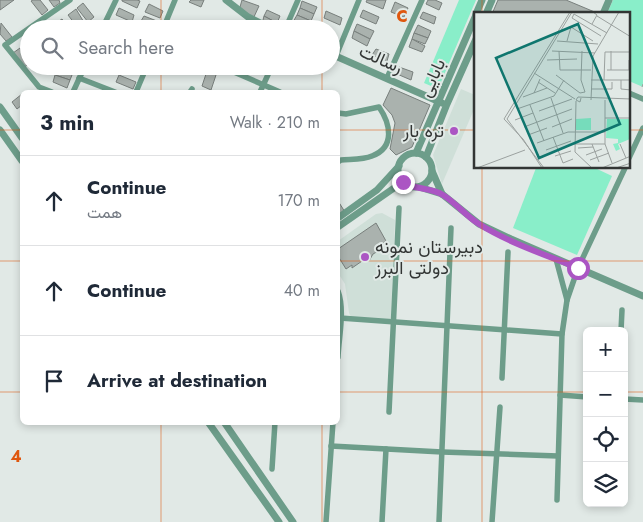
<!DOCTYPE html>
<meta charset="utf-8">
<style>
:root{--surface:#fff;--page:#f6f6f7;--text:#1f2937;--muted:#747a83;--line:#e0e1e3}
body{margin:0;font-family:Jost,Vazirmatn,sans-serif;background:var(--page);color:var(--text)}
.controls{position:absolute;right:15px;bottom:15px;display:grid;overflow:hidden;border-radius:8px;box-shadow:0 2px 8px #0003}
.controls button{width:45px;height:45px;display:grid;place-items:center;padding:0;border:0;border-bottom:1px solid var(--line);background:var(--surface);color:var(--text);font:25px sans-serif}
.stop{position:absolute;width:15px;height:15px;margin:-11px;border:4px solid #ab55c3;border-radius:50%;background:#fff}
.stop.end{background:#ab55c3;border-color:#fff;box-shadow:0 1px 5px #0008}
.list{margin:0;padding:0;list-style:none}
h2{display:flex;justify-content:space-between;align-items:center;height:65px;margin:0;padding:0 20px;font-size:21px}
h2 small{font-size:16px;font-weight:400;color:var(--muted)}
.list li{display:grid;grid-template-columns:32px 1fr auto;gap:15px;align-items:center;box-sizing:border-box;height:90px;padding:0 20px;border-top:1px solid var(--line)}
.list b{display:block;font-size:19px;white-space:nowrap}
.list p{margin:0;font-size:16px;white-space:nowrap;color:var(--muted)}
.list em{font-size:16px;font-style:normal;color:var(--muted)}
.icon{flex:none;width:28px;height:28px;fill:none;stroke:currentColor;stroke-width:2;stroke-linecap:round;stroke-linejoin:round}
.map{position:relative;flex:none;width:643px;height:522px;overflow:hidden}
.search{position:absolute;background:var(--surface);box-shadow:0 2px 8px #0003;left:20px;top:20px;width:320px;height:55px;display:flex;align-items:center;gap:12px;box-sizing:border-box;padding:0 18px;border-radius:28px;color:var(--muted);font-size:19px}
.panel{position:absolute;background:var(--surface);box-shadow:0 2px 8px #0003;left:20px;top:90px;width:320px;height:335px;border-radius:8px}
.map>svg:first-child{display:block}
.built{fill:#cfdfd8}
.green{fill:#89eec9}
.building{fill:#aab2ae;stroke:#787f7c}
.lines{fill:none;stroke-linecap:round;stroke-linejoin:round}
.path{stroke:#9ca2a0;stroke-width:1;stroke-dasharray:4 2.5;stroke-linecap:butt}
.minor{stroke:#6d9d8a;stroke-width:5.5}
.tertiary{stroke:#6d9d8a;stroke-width:7}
.route{stroke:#ab55c3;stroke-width:6}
.grid{fill:none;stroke:#df570e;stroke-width:1;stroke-opacity:0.55}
.poi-dot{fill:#ab55c3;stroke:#e1e9e6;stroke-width:2}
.labels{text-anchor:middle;stroke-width:4;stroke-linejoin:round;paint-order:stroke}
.street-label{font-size:18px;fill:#323534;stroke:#e1e9e6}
.poi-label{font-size:18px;fill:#323534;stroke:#e1e9e6;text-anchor:end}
.inset-road{fill:none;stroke:#9ba19f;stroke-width:1}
.view{fill:#0f766e;fill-opacity:0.15;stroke:#0f766e;stroke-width:2.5}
.inset-edge{fill:none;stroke:#323534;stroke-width:2.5}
.grid-label{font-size:16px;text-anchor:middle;font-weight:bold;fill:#df570e;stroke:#e1e9e6;stroke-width:4;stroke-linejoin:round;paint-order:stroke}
</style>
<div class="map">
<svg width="643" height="522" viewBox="0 0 643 522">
<rect width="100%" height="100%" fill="#e1e9e6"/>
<g class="built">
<path d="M461,89l14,6v12l-33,77 -9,-29z"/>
<path d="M382,213l13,7 -4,98 -3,3 -37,-4 -2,-4 -4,-29 -7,-11v-32l38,-27z"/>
</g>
<g class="green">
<path d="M459,0h17l-38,89 -14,-6z"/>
<path d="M613,0h30v87l-14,-6v-67h-22z"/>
<path d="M536,168h59l17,8 -35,79 -64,-27z"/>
</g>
<g class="building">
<path d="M0,0h14l-14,10z"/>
<path d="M33,0h7l8,10 -6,5 -11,-14z"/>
<path d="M49,0h10l1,3 -6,4z"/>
<path d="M122,0h15l3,1 -3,7 -15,-7z"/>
<path d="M191,0h13l-3,7 -12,-5z"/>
<path d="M242,0l17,6 -6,13 -13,-12z"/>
<path d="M367,0h19l-3,9 -17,-7z"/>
<path d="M428,0h7l7,3 -3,7 -13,-6z"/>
<path d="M498,0h68l31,13 -105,1z"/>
<path d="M302,1l15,6 -3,7 -14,-6z"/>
<path d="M395,2l13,6 -4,9 -13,-5z"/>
<path d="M83,3l11,14 -6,5 -11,-14z"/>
<path d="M149,4l14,7 -3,7 -15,-6z"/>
<path d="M119,8l15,7 -2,7 -16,-7z"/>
<path d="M300,8l14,6 -3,7 -14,-6z"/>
<path d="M76,9l9,15 -7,4 -10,-13z"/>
<path d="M267,10l13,6 -3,7 -13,-7z"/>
<path d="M363,10l16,7 -3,7 -16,-7z"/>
<path d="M326,11l16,7 -2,7 -16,-7z"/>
<path d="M423,12l13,5 -2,7 -14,-6z"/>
<path d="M297,15l14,6 -2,6 -16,-5z"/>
<path d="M144,16l18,7 -3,6h-13l-8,-3z"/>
<path d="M264,16l13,7 -1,6h-4l-10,-5z"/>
<path d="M62,19l7,10h-9l-4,-6z"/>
<path d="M178,22l13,5v2l-17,-1z"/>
<path d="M293,22l16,5v2h-19z"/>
<path d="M1,23l11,14 -6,4 -6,-7z"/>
<path d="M357,24l17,7 -4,8 -16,-8z"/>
<path d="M418,25l13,6 -3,7 -14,-5z"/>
<path d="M354,31l16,8 -3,7 -15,-8z"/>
<path d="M414,33l14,5 -3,6 -13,-5z"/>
<path d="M412,39l13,7 -3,6 -13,-5z"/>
<path d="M20,48l9,12v4l-6,4 -10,-15z"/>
<path d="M376,49l13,5 -2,7 -15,-6z"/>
<path d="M59,66h15l1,1 -3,8 -13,-7z"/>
<path d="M141,66l2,1 -3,7 -18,-7z"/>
<path d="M399,67l14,5 -2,8 -14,-6z"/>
<path d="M59,68l13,7 -2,5 -15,-5z"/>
<path d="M207,71l9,4 -5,15 -9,-4z"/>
<path d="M55,75l15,5 -3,8 -14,-6z"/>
<path d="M119,75l17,7 -3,7 -17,-7z"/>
<path d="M391,88l39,17 -18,42 -16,8 -6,-6 5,-26 -3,-8 -9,-10z"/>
<path d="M22,94v11l-5,4 -5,-7z"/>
<path d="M338,201l7,11 -7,5z"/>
<path d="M376,223l10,18 -7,5 3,3 -9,5 -4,7 -4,-2 -13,9v-3l-6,4 -8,-13v-7z"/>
</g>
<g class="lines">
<path class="path" d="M642,87l1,-3"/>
<g class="minor">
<path d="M287,25l11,-25"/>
<path d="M102,29l14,-29"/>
<path d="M163,29l12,-29"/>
<path d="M336,56l23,-56"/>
<path d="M220,66l60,26"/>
<path d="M79,78l36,14"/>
<path d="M387,78l35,-78"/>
<path d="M52,92l-13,-5 -34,-42 65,-45"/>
<path d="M73,92l12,-26"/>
<path d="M136,92l11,-26"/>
<path d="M190,92l2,-3"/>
<path d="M260,92l12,-26"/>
<path d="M629,93l14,6"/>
<path d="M338,113l8,1 33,-7c11,16 17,40 -7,49 -9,4 -22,3 -31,4l-3,2"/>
<path d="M629,158l14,-30"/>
<path d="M556,259l11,41"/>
<path d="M338,291c7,19 1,45 0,66"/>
<path d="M340,318l222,16"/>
<path d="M621,331l1,-21"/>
<path d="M502,378l6,-126"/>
<path d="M560,395l27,2"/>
<path d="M624,399l19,1"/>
<path d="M389,412l10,-204"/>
<path d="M331,446l111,6 116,4"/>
<path d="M272,469l3,-47"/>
<path d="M557,500l5,-166 5,-34 11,-32 47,-100"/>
<path d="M326,522l7,-100"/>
<path d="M382,522l4,-73"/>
<path d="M439,522l12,-294"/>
<path d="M492,522l8,-115"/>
</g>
<g class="tertiary">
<path d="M226,0l22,17 24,12"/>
<path d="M476,14l6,-14"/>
<path d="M486,14l6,-14"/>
<path d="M603,14l6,-14"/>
<path d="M331,54l111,49"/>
<path d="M0,107l22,31"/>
<path d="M0,130l22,31"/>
<path d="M416,153l60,-138"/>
<circle cx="415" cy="170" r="17"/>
<path d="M426,157l21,-53 29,-65"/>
<path d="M432,171l10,23"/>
<path d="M419,187l23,7 37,30 32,15 132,57"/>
<path d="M338,218l39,-28 22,-24"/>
<path d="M338,227l56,-39 6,-2 10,1"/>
<path d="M208,422l71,100"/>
<path d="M224,422l69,100"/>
</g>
</g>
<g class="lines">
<path class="route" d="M403,182c11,8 27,5 40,13 13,8 23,21 36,29 30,19 67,31 99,44"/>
</g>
<path class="grid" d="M161,0v29M322,0v29M482,0v14M161,66v26M322,66v26M0,130h22M338,130h138M629,130h14M482,168v354M0,261h22M338,261h305M0,392h22M338,392h249M624,392h19M161,422v100M322,422v100"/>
<g class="poi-dot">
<circle cx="454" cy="131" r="5"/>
<circle cx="365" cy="257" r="5"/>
</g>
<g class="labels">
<g class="street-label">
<text transform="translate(381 59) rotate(24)" y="6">رسالت</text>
<text transform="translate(432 78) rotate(-66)" y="6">بابایی</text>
</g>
<g class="poi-label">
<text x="444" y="137">تره بار</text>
<text x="375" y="253" text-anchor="start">دبیرستان نمونه<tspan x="375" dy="21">دولتی البرز</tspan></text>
</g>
</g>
<g transform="translate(474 12)">
<rect width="156" height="156" fill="#e1e9e6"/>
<path d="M117,106v12h-15v-11zM133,107h23v20l-12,5 2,5 -4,2 -3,-7 5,-1v-4l-12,-1z" fill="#89eec9"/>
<path class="inset-road" d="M123,4l34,21M118,12l5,-9 -4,-3M127,24l-29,-18 2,-4 33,19M83,29l41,3M93,29l4,-14 22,14M78,39l43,2M85,39l1,19h31M73,48l30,-1M133,58h22v-10M137,58v-19M60,61l41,26M82,63l24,18 5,-1 -4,-12 1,-29M117,68h40M130,68l1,-28h26M147,68v9l10,1M64,70l17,11M117,77h21v-7M60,81l6,-14M49,85l24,-9M77,86l12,35M107,86l-1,4 -4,-2 2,-3 53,2M117,88l2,-44 26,-44M131,88v44l7,19M102,89l-1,51 17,16M56,93l14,36M43,97l37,-13 10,-16M65,99l33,-12M131,106h26M41,108l18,-7M50,115l48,-18M78,115l20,-8M54,123l19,-7M79,125l10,26 10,-4M63,131l31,-11h37M100,132h31M118,132l7,18M146,132l6,14M104,136l15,-1M72,138l25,-9M112,143l16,-6M81,144l16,-5M116,148l19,-7M3,156l48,-18M68,156l-19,-29 -19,-20 66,-107M70,156l-37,-49 65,-107M128,156l29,-12M142,156l15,-5"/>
<path class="view" d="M104,12l42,100 -81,34 -43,-100z"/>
<rect width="156" height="156" class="inset-edge"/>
</g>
<g class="grid-label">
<text x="402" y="22">C</text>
<text x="16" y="462">4</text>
</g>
</svg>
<div class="controls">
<button>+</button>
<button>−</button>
<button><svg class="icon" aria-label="locate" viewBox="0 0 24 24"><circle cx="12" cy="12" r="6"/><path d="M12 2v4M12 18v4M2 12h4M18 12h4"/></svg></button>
<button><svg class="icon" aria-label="layers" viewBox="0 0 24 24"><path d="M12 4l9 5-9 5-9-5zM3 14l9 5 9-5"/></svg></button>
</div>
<div class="stop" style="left:578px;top:268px"></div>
<div class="stop end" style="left:403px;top:182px"></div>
<div class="search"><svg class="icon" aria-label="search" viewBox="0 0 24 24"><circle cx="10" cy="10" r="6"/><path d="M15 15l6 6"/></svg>Search here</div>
<section class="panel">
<h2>3 min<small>Walk · 210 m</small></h2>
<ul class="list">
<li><svg class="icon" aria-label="ahead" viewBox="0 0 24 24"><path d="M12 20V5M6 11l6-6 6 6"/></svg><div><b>Continue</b><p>همت</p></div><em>170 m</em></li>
<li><svg class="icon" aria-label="ahead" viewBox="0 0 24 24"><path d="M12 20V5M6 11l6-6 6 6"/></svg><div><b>Continue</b></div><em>40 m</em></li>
<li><svg class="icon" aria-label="arrive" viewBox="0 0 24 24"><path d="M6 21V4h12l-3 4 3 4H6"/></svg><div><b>Arrive at destination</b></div></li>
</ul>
</section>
</div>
